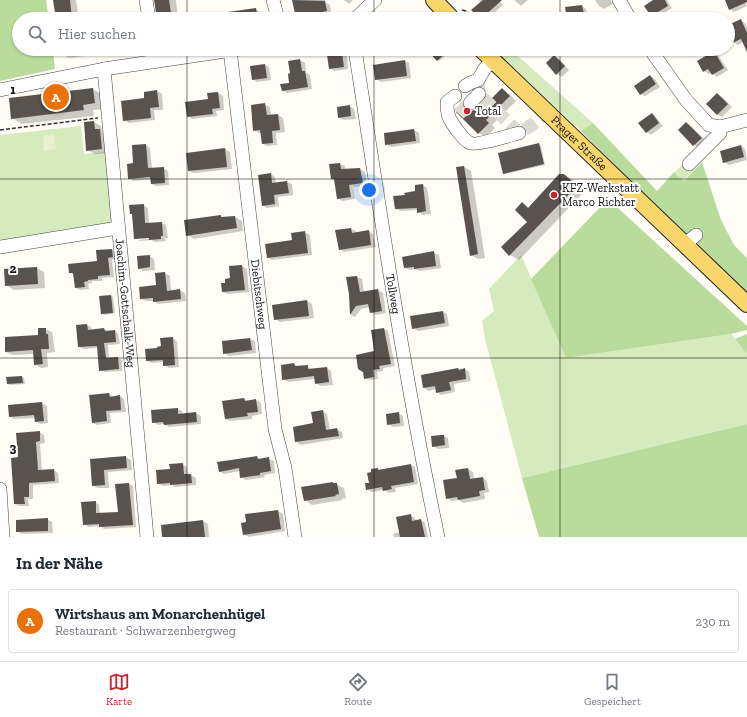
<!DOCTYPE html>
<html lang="de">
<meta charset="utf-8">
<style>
:root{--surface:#fff;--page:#f6f6f7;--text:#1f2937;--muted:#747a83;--line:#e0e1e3;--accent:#c4262e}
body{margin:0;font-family:"Zilla Slab",serif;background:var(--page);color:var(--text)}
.you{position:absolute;left:369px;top:190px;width:14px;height:14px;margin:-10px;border:3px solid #fff;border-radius:50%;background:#1a73e8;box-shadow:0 0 0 6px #1a73e833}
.badge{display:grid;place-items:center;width:26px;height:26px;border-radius:50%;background:var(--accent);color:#fff;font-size:13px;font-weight:700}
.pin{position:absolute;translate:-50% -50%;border:2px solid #fff;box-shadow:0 1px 4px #0006}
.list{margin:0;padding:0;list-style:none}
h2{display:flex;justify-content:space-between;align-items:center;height:52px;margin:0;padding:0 16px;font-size:17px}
h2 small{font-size:13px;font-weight:400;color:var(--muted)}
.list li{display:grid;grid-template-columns:26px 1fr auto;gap:12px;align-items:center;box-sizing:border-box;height:64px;margin:0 8px 8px;padding:0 8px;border:1px solid var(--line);border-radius:4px}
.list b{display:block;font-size:15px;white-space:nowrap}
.list p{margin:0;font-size:13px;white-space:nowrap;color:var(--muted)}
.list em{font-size:13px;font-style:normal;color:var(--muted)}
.icon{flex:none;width:22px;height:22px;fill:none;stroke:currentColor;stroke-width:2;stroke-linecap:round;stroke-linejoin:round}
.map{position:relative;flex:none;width:747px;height:537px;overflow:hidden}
.search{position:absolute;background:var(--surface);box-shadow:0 1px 3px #0004;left:12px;right:12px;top:12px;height:44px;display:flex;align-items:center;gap:10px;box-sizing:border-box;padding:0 14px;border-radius:22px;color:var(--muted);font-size:15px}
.sheet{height:124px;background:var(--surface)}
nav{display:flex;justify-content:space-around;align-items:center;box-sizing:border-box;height:56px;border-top:1px solid var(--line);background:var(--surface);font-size:11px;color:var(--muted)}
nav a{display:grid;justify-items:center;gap:2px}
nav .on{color:var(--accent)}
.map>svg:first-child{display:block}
.green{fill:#d5ebbd}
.forest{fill:#b9dc9c}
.pitch{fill:#e6f2cf}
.shadow{fill:#0003;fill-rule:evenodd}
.building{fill:#5a524d}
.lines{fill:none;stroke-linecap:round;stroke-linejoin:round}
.minor-tunnel{stroke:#dbdad3;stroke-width:13;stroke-dasharray:13 6;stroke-linecap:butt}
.minor-casing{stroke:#444;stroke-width:14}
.major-casing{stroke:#222;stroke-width:18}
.path{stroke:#333;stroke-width:1.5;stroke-dasharray:4 2;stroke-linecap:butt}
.minor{stroke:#fff;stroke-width:13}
.major{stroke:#f9d66b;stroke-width:16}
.grid{fill:none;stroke:#111;stroke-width:1;stroke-opacity:0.55}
.poi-dot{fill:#c4262e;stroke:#fff;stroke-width:1.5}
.labels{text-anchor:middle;stroke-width:4;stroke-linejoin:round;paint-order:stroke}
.poi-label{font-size:12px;fill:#111;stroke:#fff;text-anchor:start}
.street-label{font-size:12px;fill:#111;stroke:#fff}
.grid-label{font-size:13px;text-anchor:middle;font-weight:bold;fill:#111;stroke:#fff;stroke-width:4;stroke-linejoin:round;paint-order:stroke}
</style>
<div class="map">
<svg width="747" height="537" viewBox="0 0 747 537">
<rect width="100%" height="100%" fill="#fffdf5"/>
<g class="green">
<path d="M466,9l11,10h-16v-4z"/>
<path d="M492,49h18l83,74 -12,8z"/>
<path d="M81,126l3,28 22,-2 8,69 -6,5 -108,17v-108z"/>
<path d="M685,162l9,8 -11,11 -8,-9z"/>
<path d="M521,255l45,103 165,-24 16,20v70l-225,54 -37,-139 -3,-18 12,-10 -5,-22z"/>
</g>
<g class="forest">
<path d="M0,0h46l3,19h-30v30h34l2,20 -55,12z"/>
<path d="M593,123l64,68 17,-19 10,9 18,-19 19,58 13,25 13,13v37l-51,-50v-5l-9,-5 -40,-37 -66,-67z"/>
<path d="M608,199l139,127v4l-16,4 -165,24 -35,-79z"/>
<path d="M747,334v20l-12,-15z"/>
<path d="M747,424v113h-208l-17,-59z"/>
</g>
<path class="pitch" d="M54,134l2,15 -12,2 -1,-15z"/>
<g class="shadow">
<path d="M54,0h22l3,19h-22z"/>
<path d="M155,0h21l2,19h-20z"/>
<path d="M293,0h32v2l5,3 1,8 -30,6 -4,-2z"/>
<path d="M344,0h9l-4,4z"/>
<path d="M479,0h19l5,5 -16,14h-4l-10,-9 7,-8z"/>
<path d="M514,0h14l-7,6z"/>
<path d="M595,0h16l2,4 -9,5 -5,-3z"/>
<path d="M655,0h12l5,8 -16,10 -4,-3z"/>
<path d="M726,0h19l2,6 -13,6 -4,-3z"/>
<path d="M582,6l4,3 2,7 -5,1 1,2h-16z"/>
<path d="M256,10l7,4 1,5h-50v-3z"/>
<path d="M741,21l4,2 2,4v23l-4,-8 -5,3 -5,-3 -5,-11v-5z"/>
<path d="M61,49h22l1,7 -15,2 -7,-4z"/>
<path d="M428,49h21l2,2 -12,10z"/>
<path d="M714,52l4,3 10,15 -11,7 -6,-5 -2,2 -5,-3 -6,-10z"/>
<path d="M342,54l5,2 1,13 -14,2 -4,-3z"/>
<path d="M554,56l5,3 10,11 -7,7 -5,-3z"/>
<path d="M300,60l5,3 1,10 4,2 2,14 -25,4 -5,-3 8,-6z"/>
<path d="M405,61l4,2 2,15 -30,4 -5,-3 9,-16z"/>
<path d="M265,65l4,2 2,13 -14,2 -4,-3z"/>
<path d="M650,76l5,3 5,8 -15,9 -5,-2z"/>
<path d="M93,89l10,6 1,14 -11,1 1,6 -72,8 -10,-6 -2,-19z"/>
<path d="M502,90l7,4 7,7 -24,24 3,3 -9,9 -7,-4 -17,-27 8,6 5,-2 4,2z"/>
<path d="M157,91l5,3 1,16h-9l1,10 -26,3 -5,-3 22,-21 -1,-6z"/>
<path d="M218,93l5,3 1,14 -8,1 1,5 -25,3 -4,-3z"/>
<path d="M717,95l5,2 10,10 -10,10 -5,-3z"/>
<path d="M265,105l5,2 1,9 7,-1 5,3 2,14 -9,1 1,12 -10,1 -4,-2 -2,-11h-2l-5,-3 -2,-24z"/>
<path d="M350,107l4,2 2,10 -12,1 -5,-2z"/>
<path d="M652,114l4,3 7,9 -12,9 -4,-3 -7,-9z"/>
<path d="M94,122l7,4 1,5 5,3 2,19 -14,1 -8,-4 -2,-27z"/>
<path d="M686,123l5,3 15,15 -7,7 -5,-3 -15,-15z"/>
<path d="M414,130l5,3 1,10 -29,4 -5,-3 -1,-10z"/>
<path d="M539,144l2,2 4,19 -40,9 -2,-1z"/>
<path d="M146,145l4,3 2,21 11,-1 5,3 1,14 -13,1 -4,-2 -1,-5 -17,2 -5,-3 5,-14z"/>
<path d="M741,146l4,3 2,11 -18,5 -5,-3z"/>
<path d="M225,149l5,3 2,17 -38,4 -5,-2z"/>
<path d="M340,164l5,2v3h15l5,3 2,14 -14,1 2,12 -13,2 -4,-3 -3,-17 -3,-2z"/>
<path d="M464,167l7,4 14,87 -7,1 -7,-4z"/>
<path d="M271,174l4,3 1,6 11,-1 5,2 1,11 -15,2 1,9 -12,2 -4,-3z"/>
<path d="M564,175l9,5 10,10v3l-64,67 -9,-5 19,-33 -7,-19 7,5z"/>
<path d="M423,185l4,3 4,26 -8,1 -5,-3v-2l-17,1 -5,-2 10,-13 11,-4z"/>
<path d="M143,205l5,3 1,16 13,-1 4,2 2,13h-3l1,3 -11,1 -4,-2 -11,1 -5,-3zM138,238h16l-16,2z"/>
<path d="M221,216l2,2 12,-1 7,4 1,10 -49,8 -7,-4z"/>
<path d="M351,229l5,2v2l13,-2 4,3 3,13 -32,5 -4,-3 -4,-18z"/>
<path d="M305,232l5,3 2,20 -40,5 -4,-3 25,-16 -1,-7z"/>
<path d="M112,250l4,2 1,7 -5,1 2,17 -12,1v3h-10v2l-4,1 1,5 -9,1 -4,-2 -2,-13 -4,-2 28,-11z"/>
<path d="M434,253l5,2 2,13 -21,3 -4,-2 -6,1 -5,-2z"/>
<path d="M149,256l5,3 1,11 -12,1 -4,-3z"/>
<path d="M242,266l5,3 2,23 -21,2 -5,-2 3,-8z"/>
<path d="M37,268l7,4 1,16 -31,2 -8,-5z"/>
<path d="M165,273l5,3 1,15 9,-1 5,3 1,8 -28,3 -5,-3h-7l-5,-2 16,-13 -1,-12z"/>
<path d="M357,277l5,2 2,13 14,-2 5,3 3,20 -10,2 -5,-3 -1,-5 -9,2 -6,8 -4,-2 -1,-21z"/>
<path d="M111,296l2,1 2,16 -11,2 -2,-2z"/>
<path d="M307,301l5,3 2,14 -34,4 -5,-3 -2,-13z"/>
<path d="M443,312l4,2 2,12 -31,5 -5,-3z"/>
<path d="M87,325l4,2 1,3 12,-1 4,2h7l3,2 2,11 -12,1 1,14 9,-1 4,2v11l-18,1 -4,-2 -1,-22 -16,1 -4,-2 -2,-21z"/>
<path d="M45,329l7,3 3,20 -8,1 1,14 -7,1 -6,-4 -1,-10 -21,1 -7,-3 33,-16z"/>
<path d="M384,329l4,2 7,35 -12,2v3l-6,1 1,7 -9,1 -4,-2z"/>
<path d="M172,338l5,3 2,26 -10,1 -5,-3v-3l-12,1 -5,-2z"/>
<path d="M250,339l5,2 1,12 -27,3 -5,-3z"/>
<path d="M294,364l4,3 9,-1 5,4 15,-2 4,3 2,14 -12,1 -5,-3 -1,-4 -27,3 -5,-3z"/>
<path d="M458,369l2,1 5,-1 4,3 2,9 -17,3 1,8 -14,3 -4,-3 -1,-3 -7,2 -5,-3z"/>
<path d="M22,377l2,1 1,6 -15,1 -2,-1 -1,-6z"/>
<path d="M109,394l5,3 6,-1 4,3 2,13 -16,1 1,10 -14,2 -5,-3z"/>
<path d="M244,399l4,2 8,-1 5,3 1,11 -10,2v3l-22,2 -4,-2z"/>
<path d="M42,403l5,3 1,17 -8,1 -4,-3 -1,-3 -21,1 -4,-2z"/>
<path d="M178,409l4,2 1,3 13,-1 5,3v8l-32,3 -5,-3 -6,1 -5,-3z"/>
<path d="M323,411l4,3 3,16 7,-1 5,3 1,6 -42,7 -5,-3 -2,-15 20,-3z"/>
<path d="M398,413l5,3 1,10 -11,1 -5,-3z"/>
<path d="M39,432l5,3 1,8 -5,1 2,27 12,-1 4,3 1,10 -26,2v14h-5l1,7h-10l-4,-2 4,-46z"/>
<path d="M444,436l4,2 1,10 -11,1 -5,-3z"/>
<path d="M126,457l5,3 1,10 -24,2 1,16h-11l-5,-2 -2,-26z"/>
<path d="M257,457l4,3 8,-1 5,2 1,12 -11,2 1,2 -19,3 -5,-3 -1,-6 -16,3 -5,-3z"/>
<path d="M182,464l5,3 1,8h3l5,3v7l-21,2 -3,-2 -9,1 -5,-3z"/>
<path d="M410,465l5,2 3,17 -23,4 1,4 -7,1 -5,-3 -12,2 -5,-3 5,-16 5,-4 4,1z"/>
<path d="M468,469l5,3 1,7 9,-1 4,3 2,11 -5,1 1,6 -22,4 -4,-3 -7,1 -5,-3 11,-20 -1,-7z"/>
<path d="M333,483l11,5 2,10 -4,1v1l-30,5 -7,-5 -3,-13z"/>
<path d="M129,484l4,2 3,41 -32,2 -4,-3 -12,1 -4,-3 11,-22 4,3 1,9 19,-1z"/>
<path d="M278,511l5,3 2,17 -36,6 -5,-3z"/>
<path d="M410,515l5,3 1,3 5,-1 4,3 3,14h-34l-1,-3 7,-2z"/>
<path d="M47,519l5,3 1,11 -31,1 -5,-3z"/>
<path d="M203,521l5,3 1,13h-45z"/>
</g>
<g class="building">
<path d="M53,0h17l2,19h-16z"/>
<path d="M154,0h15l3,19h-15z"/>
<path d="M292,0l33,1 2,10 -31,7z"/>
<path d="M483,0h19l-21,19 -10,-9z"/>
<path d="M653,0h12l3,6 -17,10 -7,-10z"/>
<path d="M725,0h22v2l-18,8z"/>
<path d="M582,5l2,9 -5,1 1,4h-13l-2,-12z"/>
<path d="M256,8l2,11h-44v-5z"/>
<path d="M741,19l6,14v19l-6,-13 -9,4 -4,-10v-8z"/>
<path d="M426,49h24l-13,12z"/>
<path d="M714,51l10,17 -12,7 -4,-6 -5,3 -6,-11z"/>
<path d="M342,53l2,14 -15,2 -2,-14z"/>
<path d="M554,55l11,11 -9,9 -10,-12z"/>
<path d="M300,59l2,12h3l3,16 -26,4 -2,-7 9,-1 -1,-9 2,-1 -2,-12z"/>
<path d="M405,60l2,16 -32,4 -2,-15z"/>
<path d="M265,64l2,14 -15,2 -2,-14z"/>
<path d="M650,75l6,9 -16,11 -6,-9z"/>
<path d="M93,88l2,15 -12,2 1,5 -73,9 -2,-21z"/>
<path d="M502,88l8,8 -24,24 3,3 -11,11 -22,-22 6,-7 2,3 4,3h4l3,-2 3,3z"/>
<path d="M157,90l2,17 -9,1 1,10 -28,3 -2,-20 23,-3v-6z"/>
<path d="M218,92l2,16 -8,1 1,5 -26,3 -2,-15 23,-3 -1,-6z"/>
<path d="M717,93l11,11 -11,11 -11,-11z"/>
<path d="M265,103l2,12 11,-1 2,16 -8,1 1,12 -11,1 -2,-14 -7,1 -2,-26z"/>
<path d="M350,105l1,11 -13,2 -1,-11z"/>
<path d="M652,113l7,10 -13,10 -8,-10z"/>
<path d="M94,121l1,8h5l2,20 -16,2 -2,-29z"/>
<path d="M686,122l16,16 -9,8 -15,-16z"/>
<path d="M414,129l2,12 -31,4 -1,-12z"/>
<path d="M539,143l5,21 -41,10 -5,-21z"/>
<path d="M146,144l2,24 16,-1 1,16 -14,1 -1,-7 -22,2 -1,-15 6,-1 -1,-18z"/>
<path d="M741,145l3,12 -21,6 -3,-12z"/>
<path d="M225,148l2,19 -39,4 -2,-18z"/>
<path d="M340,163l1,6 19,-1 3,15 -14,2 2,12 -14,2 -3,-20h-3l-2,-15z"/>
<path d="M464,166l14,88 -8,2 -14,-89z"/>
<path d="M271,173l1,10 15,-2 2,12 -15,2 1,9 -13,2 -4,-31z"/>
<path d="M559,174h5l11,10v4l-66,68 -8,-9 26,-25 -12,-12 7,-8 6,6z"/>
<path d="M423,184l3,27 -9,2v-5l-22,1 -2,-13 12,-1 -1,-2 11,-2v-6z"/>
<path d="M144,204l1,19 17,-1 1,14h-2v3l-12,1v-2l-15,1 -2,-25h-2l-1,-9z"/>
<path d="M221,215v2l14,-1 2,12 -51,8 -2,-16z"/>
<path d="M351,228l1,5 17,-3 2,15 -32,5 -4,-20z"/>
<path d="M305,231l3,22 -41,5 -2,-14 27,-4 -1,-7z"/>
<path d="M112,249l1,8 -5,1 2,17 -12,1v3l-10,1v1l-4,1 1,5 -10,1 -2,-15h-4l-1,-9 29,-3 -1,-11z"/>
<path d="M434,251l2,15 -22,3v-2l-10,1 -2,-11z"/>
<path d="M150,255v12l-12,2 -1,-13z"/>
<path d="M242,265l3,25 -23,2 -1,-9h4v-4l5,-1 -1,-12z"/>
<path d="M37,267l1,17 -33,2 -1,-17z"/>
<path d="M165,272l2,19 13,-2 1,10 -28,3v-4l-13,1 -1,-12 17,-2 -1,-12z"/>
<path d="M357,276l3,16 18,-3 4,22 -12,2 -2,-9 -12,2 -6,9 -1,-21 -3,-17z"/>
<path d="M111,295l2,18 -12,1 -2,-18z"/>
<path d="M307,300l2,16 -35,4 -2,-15z"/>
<path d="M443,311l2,12 -33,6 -2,-13z"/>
<path d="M87,324l1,6 16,-2 1,3 10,-1 1,12 -12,1 2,15 12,-1 1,12 -20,2 -2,-25 -19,1 -2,-22z"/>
<path d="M38,328h8v6h2l1,15h-8l2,15 -9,1 -1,-15 -28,2v-15l33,-2z"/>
<path d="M384,328l7,36 -12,2 1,3 -7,1 1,7 -10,2 -1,-7 -5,-3 -2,-14 18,-4 -3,-21z"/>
<path d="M173,337l2,28 -12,1v-6l-17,1 -1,-12 12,-1v-1l4,-1 -1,-8z"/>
<path d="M250,338l2,12 -29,4 -1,-13z"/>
<path d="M294,363l1,3 13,-1v4l19,-2 2,15 -14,2 -1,-8 -32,4 -1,-15z"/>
<path d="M458,368l1,2 6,-2 1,11 -17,3 2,8 -15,3 -1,-7 -12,2 -2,-13z"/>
<path d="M22,376l1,7 -16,1 -1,-7z"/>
<path d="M109,393l1,4 10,-2 1,15 -15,1 1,10 -15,2 -3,-28z"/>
<path d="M244,398l1,3 11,-2 2,13 -11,1 1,3 -23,3 -3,-18z"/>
<path d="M42,402l2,19 -9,1 -1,-7 -25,2 -1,-12z"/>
<path d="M178,408v6l18,-2 1,10 -33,3 -1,-3 -11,1 -1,-13z"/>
<path d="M323,410l3,20 11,-2 2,8 -44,6 -2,-15 20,-4 -2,-11z"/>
<path d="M399,412l1,11 -13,2 -1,-11z"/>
<path d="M40,431v10l-4,1 2,28 16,-1 1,12 -26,2v14h-5l1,7h-11l-3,-46 7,-1 -2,-24z"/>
<path d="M441,435h3l1,10 -13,2 -1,-11z"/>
<path d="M126,456l1,12 -23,2 1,15 -13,1 -2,-27z"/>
<path d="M257,456l1,3 11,-2 2,14 -11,2v2l-20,3 -1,-10 -20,4 -2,-10z"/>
<path d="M183,463l1,11h7l1,9 -22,2v-2l-13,1 -1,-14 14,-1 -1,-5z"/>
<path d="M411,464l3,18 -23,4 1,3 -9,2 -1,-4 -16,3 -1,-7h4l-2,-10 4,-1v-3l7,-1v2z"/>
<path d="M468,468l2,11 13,-2 2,13 -6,1 1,5 -22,4 -1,-3 -11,2 -3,-19 14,-2 -2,-8z"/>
<path d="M333,482v1h4l2,11 -4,1 1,1 -32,5 -3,-14z"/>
<path d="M129,483l4,42 -34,2v-3l-16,1 -2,-23 15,-1v12l22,-1 -3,-28z"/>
<path d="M278,510l3,19 -38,6 -2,-12 5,-1 -1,-8z"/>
<path d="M411,514l1,7 9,-2 4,18h-25l-4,-20z"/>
<path d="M48,518v13l-32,1v-12z"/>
<path d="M203,520l2,17h-43l-1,-12z"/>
</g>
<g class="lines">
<g class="minor-tunnel">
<path d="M478,80l1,14 40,39 14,-9 14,-12"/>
<path d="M459,114l11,-11"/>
</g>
<defs>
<g id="minor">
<path d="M146,0l3,19"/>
<path d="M273,0l5,19"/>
<path d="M619,0l11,19"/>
<path d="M355,19l20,-19"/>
<path id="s1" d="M355,49c25,163 49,326 83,488"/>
<path d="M510,49h2"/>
<path d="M650,49l36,51 23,25 11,2 27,-7"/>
<path id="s2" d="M230,50l45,379 10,39 10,69"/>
<path id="s3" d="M104,69l43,468"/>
<path d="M465,86l5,-3 8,-3 7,-12 8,-8"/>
<path d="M0,90l104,-21 135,-20"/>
<path d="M455,96l-8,6c0,14 2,17 10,28 4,5 8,11 13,13 5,3 41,-8 49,-10"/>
<path d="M470,103l9,-9"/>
<path d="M689,164l31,-31v-6"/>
<path d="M684,245l12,-10"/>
<path d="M0,247l118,-19"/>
<path d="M0,489l3,48"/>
</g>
<g id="major">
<path d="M434,0l18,19"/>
<path id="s4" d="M481,49l266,255"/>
</g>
</defs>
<use href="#minor" class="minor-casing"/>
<use href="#major" class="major-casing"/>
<g class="path">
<path d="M462,10l4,1 9,8"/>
<path d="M0,130l98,-12"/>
</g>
<use href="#minor" class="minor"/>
<use href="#major" class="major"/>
</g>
<path class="grid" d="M187,0v19M374,0v19M560,0v19M187,49v488M374,49v488M560,49v488M0,179h747M0,358h747"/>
<g class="poi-dot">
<circle cx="467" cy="111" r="4"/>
<circle cx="554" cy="195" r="4"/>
</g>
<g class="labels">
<g class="poi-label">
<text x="475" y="115">Total</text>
<text x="562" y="192">KFZ-Werkstatt<tspan x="562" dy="14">Marco Richter</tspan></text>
</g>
<g class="street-label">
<text dy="4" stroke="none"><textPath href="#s4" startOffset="136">Prager Straße</textPath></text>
<text dy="4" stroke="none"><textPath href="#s2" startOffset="246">Diebitschweg</textPath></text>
<text dy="4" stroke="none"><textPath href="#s1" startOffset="248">Tollweg</textPath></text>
<text dy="4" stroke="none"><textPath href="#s3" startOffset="235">Joachim-Gottschalk-Weg</textPath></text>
</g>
</g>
<g class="grid-label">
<text x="13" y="94">1</text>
<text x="13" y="273">2</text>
<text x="13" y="452">3</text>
</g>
</svg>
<div class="you"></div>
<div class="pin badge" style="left:56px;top:97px;background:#e8710a">A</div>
<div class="search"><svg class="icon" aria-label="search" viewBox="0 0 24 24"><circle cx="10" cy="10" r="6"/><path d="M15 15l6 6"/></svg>Hier suchen</div>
</div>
<section class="sheet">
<h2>In der Nähe<small></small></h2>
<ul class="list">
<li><span class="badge" style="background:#e8710a">A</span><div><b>Wirtshaus am Monarchenhügel</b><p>Restaurant · Schwarzenbergweg</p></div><em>230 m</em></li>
</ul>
</section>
<nav>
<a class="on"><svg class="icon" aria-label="map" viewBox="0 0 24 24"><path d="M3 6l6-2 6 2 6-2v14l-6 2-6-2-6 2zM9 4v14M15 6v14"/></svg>Karte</a>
<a><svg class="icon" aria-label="directions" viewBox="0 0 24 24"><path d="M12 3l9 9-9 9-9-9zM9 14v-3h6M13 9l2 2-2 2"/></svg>Route</a>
<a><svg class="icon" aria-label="saved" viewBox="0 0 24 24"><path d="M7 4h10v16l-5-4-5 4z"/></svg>Gespeichert</a>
</nav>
